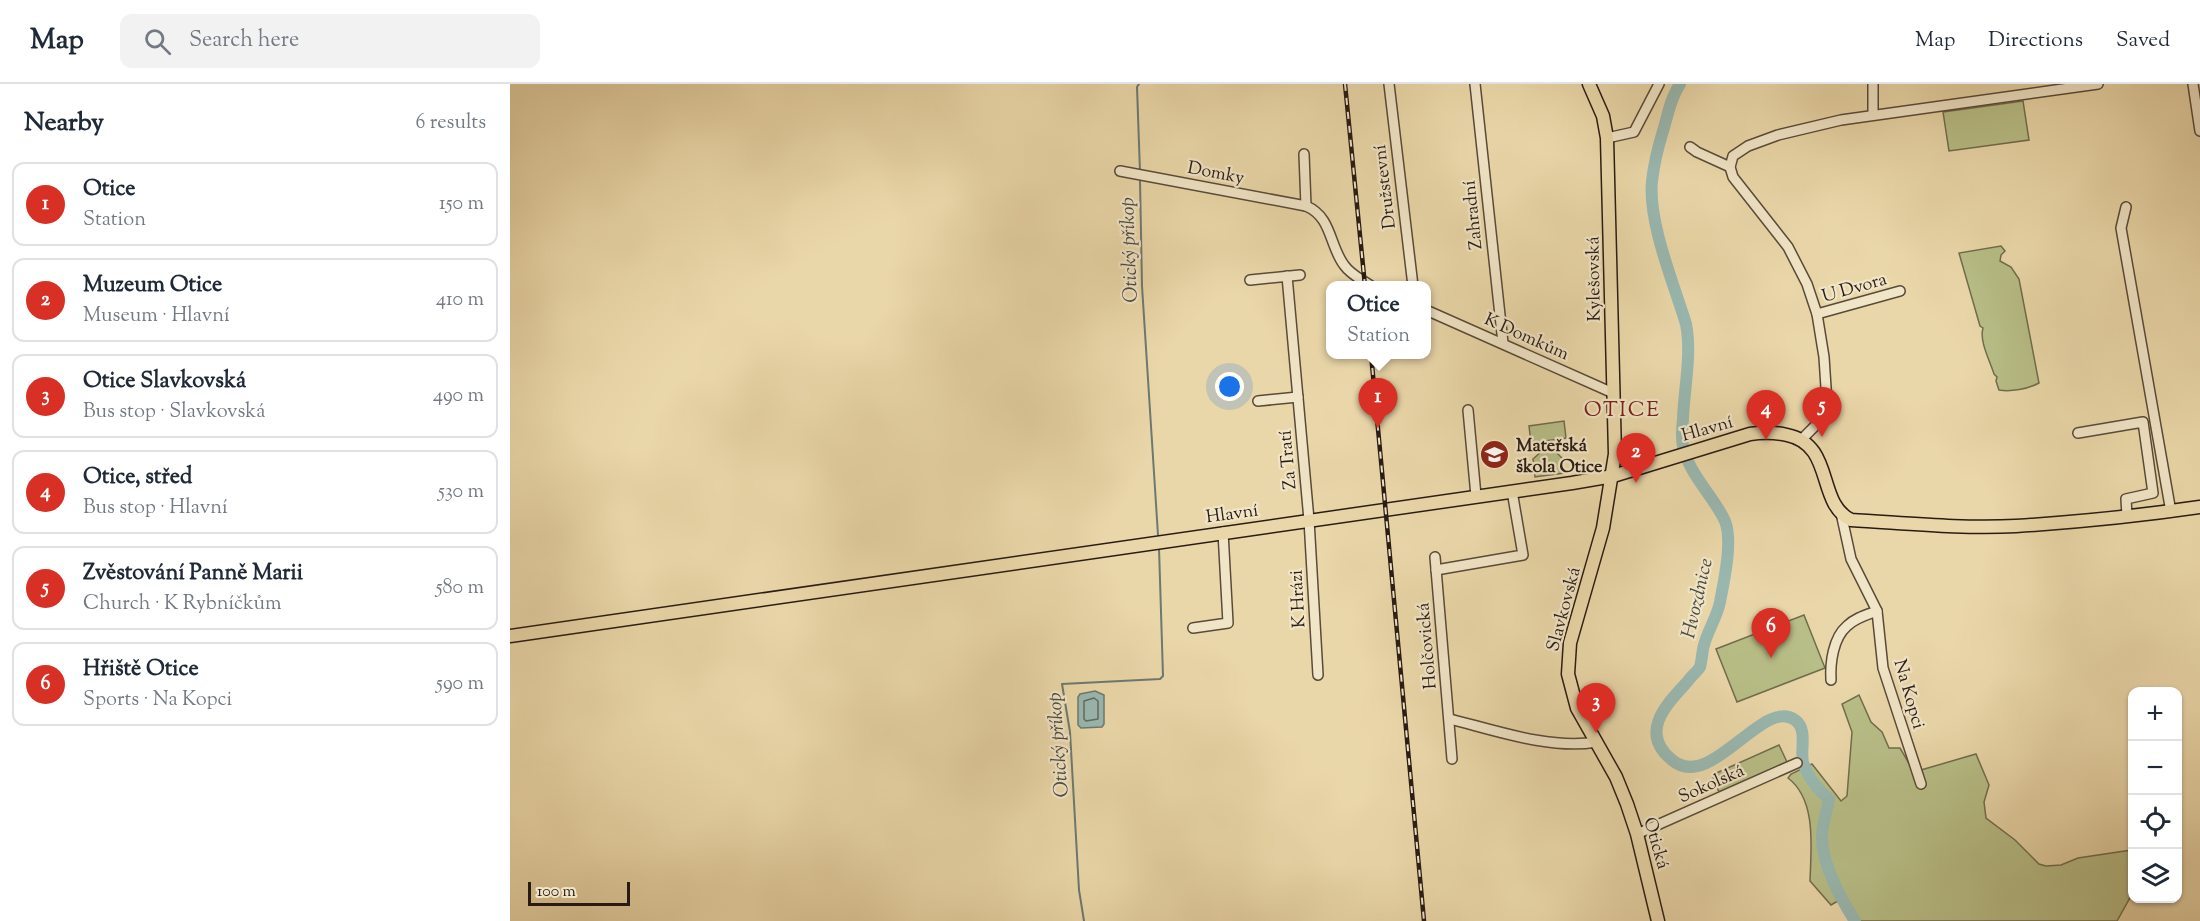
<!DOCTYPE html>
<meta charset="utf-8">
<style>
:root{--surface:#fff;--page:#f2f2f3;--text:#1f2937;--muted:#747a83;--line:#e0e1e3;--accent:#d93025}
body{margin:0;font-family:"Sorts Mill Goudy",serif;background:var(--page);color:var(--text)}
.controls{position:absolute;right:18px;bottom:18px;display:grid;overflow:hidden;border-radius:12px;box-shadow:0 2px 4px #0004}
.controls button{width:54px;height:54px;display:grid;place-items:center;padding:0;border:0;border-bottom:2px solid var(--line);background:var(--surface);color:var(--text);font:30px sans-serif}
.scale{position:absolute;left:18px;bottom:15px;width:102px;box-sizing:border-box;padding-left:6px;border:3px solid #291b14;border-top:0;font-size:16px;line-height:21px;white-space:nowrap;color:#291b14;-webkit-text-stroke:4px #f1e5c7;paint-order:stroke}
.you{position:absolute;left:720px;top:303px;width:21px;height:21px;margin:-15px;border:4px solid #fff;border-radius:50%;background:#1a73e8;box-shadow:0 0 0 9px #1a73e833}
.badge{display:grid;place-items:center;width:39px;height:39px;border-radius:50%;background:var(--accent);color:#fff;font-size:20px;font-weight:700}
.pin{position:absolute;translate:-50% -50px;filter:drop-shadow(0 2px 3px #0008)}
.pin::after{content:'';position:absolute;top:32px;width:21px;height:18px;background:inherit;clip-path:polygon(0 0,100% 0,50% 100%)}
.popup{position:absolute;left:816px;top:197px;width:105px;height:78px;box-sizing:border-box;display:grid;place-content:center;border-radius:12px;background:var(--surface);filter:drop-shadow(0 2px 4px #0005);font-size:20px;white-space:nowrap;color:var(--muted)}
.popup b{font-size:22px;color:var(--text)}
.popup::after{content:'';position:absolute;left:50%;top:100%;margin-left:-12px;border:12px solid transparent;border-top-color:var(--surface)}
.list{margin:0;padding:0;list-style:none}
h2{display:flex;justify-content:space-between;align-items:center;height:78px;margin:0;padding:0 24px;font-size:26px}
h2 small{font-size:20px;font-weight:400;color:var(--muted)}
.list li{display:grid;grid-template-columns:39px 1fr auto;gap:18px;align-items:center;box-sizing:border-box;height:84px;margin:0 12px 12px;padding:0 12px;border:2px solid var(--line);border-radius:12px}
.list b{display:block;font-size:22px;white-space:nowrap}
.list p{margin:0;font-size:20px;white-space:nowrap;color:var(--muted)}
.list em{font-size:20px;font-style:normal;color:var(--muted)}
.icon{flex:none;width:33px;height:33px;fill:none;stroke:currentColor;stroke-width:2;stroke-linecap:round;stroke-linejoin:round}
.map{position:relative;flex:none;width:1690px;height:837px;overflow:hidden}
header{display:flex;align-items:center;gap:36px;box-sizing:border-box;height:84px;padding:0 30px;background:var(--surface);border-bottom:2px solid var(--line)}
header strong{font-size:28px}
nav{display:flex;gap:33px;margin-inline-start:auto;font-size:21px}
.search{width:420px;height:54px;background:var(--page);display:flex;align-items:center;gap:15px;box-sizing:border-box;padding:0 21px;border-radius:12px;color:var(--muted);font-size:22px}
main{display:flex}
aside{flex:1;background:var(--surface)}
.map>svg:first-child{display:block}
.green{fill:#b8be87;stroke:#706c4e;stroke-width:1.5}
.water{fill:#99b8b0;stroke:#6c7972;stroke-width:1.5}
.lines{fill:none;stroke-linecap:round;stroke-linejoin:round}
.shore{stroke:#616a62;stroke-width:1.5}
.stream{stroke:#6c7972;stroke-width:2}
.river{stroke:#99b8b0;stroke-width:12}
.minor-casing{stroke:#594a39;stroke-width:12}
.major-casing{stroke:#291b14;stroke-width:15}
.minor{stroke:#f1e5c7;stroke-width:9}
.major{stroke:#ead7a9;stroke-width:12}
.rail-casing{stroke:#291b14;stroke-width:4.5}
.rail{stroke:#f1e5c7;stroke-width:2;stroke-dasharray:7;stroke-linecap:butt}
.labels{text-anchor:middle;stroke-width:4.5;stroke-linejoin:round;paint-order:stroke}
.street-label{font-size:18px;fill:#291b14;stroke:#f1e5c7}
.poi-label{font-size:18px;font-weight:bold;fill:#291b14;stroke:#f1e5c7;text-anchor:start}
.water-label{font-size:20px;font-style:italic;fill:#4b4a43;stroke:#f1e5c7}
.quarter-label{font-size:21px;letter-spacing:1.5px;fill:#7a1f14;stroke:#f1e5c7}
</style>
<header>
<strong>Map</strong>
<div class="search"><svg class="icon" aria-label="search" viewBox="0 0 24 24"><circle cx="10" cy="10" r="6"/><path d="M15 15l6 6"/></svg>Search here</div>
<nav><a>Map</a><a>Directions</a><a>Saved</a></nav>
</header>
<main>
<aside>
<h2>Nearby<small>6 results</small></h2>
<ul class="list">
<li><span class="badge">1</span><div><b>Otice</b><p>Station</p></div><em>150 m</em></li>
<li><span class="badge">2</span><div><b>Muzeum Otice</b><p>Museum · Hlavní</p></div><em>410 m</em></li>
<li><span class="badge">3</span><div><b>Otice Slavkovská</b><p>Bus stop · Slavkovská</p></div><em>490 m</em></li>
<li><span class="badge">4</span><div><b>Otice, střed</b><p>Bus stop · Hlavní</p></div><em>530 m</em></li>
<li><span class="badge">5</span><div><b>Zvěstování Panně Marii</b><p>Church · K Rybníčkům</p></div><em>580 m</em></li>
<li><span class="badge">6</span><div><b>Hřiště Otice</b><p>Sports · Na Kopci</p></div><em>590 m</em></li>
</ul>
</aside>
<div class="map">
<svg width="1690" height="837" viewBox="0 0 1690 837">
<rect width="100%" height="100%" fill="#ead7a9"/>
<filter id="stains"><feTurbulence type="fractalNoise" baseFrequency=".00333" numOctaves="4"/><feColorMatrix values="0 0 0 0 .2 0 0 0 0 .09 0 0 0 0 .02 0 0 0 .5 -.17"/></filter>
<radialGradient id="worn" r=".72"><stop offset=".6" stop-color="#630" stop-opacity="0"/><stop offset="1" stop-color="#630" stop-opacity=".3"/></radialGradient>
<g class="green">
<path d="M1513,17l6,39 -80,11 -6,-39z"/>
<path d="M1491,162l4,5 -4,4 -1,6 11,6 8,12 20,104c-11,6 -28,9 -40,7l-3,-9 1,-4 -3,-3c-4,-13 -15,-33 -11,-46l-3,-2 -21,-73z"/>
<path d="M1054,337l2,17 -35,5 -2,-17z"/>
<path d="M1043,365l9,9 2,15 -29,4 -2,-18 9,-8z"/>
<path d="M1294,531l21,53 -88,34 -21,-53z"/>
<path d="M1349,611l12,27 11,10 7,16h11l14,24 62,-18 13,31 -5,17 2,16 29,22 24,24 7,2 15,-1 17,-7 54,-8 -2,19 2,25 -15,27h-267l-7,-23 -12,7 -21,-24c1,-33 7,-81 -22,-103l3,-4 21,-10 29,37 6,-5 5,-64 -10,-28z"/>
<path d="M1269,661l8,17 -68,30 -7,-17z"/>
</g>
<path class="water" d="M585,607l9,4v29l-2,3 -21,1 -3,-3v-28l2,-3z"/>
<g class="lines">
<path class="shore" d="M584,614l4,3v18l-12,2 -2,-2v-18z"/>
<g class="stream">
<path d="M629,0l-2,3 3,85"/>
<path d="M630,96l2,106 16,249"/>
<path d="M574,837l-5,-31 -9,-158 -8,-48 98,-5 3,-3 -4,-128"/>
</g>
<path class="river" d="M1170,0c-10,15 -12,31 -17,47 -5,16 -9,33 -11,50 -4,42 22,103 34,143 6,31 -2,64 -3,95 -1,9 -2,18 0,27 6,29 30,49 42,75 8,20 -1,60 -5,81 -3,15 -12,28 -16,43 -2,7 -2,15 -4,22 -3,5 -9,9 -12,14 -21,23 -50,51 -16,79 39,33 91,-64 123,-40 13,9 5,30 8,42 5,16 14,27 26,37 -2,12 -7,25 -7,38 0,28 18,60 33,84"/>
<defs>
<g id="minor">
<path d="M879,0l24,202"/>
<path d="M965,0l28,259"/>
<path d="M1683,0l7,47"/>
<path d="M1363,30v-30"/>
<path d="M1097,54l27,-6 25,-48"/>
<path d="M1180,63l7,5 33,15"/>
<path d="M794,70l2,52"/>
<path d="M610,87l186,35c26,11 23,39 38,59 7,10 17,14 27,21"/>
<path d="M1616,123l-5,21 50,284"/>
<path d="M777,192l22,244 9,155"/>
<path d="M740,196l50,-5"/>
<path d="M916,226l187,83"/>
<path d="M1307,230l83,-23"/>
<path d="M748,317l40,-4"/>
<path d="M958,326l8,86"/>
<path d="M1568,349l65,-11 10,71 -27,6 1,17"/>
<path d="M1292,355l19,-19 6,-17 -3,-46 -7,-43 -10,-30 -19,-37 -55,-70 -3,-10 3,-11 15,-10 30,-11 63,-15 257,-36"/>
<path d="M1331,429l10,46 26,52 6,57 38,116"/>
<path d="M925,473l17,202"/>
<path d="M926,486l87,-15 -11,-64"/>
<path d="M683,544l35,-5 -5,-91"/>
<path d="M1321,596c-1,-17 2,-42 16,-54 8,-8 19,-11 30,-15"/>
<path d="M940,635c44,11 101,31 146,23"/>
<path d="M1127,750l160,-71"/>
</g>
<g id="major">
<path d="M1079,0l14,32 4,22 8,316 -12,74 -33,115 -2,31 9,34 39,69 11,27 10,30 21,87"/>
<path d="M0,552l1062,-153 41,-7 137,-42c13,-2 24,-2 37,1 48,10 29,68 64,85 54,3 111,9 165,6 62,-4 123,-10 184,-19"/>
</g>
</defs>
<use href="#minor" class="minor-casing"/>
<use href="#major" class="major-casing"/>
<use href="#minor" class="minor"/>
<use href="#major" class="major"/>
<defs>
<g id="rail">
<path d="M835,0l20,202"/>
<path d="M861,270l53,567"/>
</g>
</defs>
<use href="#rail" class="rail-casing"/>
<use href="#rail" class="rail"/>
</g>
<defs>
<symbol id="school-disc" viewBox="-11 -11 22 22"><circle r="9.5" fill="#8f2418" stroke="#f1e5c7"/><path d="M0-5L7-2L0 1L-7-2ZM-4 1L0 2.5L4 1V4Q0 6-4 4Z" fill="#fff"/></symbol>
</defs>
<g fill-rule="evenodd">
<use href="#school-disc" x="968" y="354" width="33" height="33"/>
</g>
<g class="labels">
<g class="street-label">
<text transform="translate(706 88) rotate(11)" y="6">Domky</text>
<text transform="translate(874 103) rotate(-97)" y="6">Družstevní</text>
<text transform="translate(962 131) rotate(-96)" y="6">Zahradní</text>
<text transform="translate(1083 195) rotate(-91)" y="6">Kylešovská</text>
<text transform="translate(1344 203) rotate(-16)" y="6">U Dvora</text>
<text transform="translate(1017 252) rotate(24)" y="6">K Domkům</text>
<text transform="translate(1197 344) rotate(-16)" y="6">Hlavní</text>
<text transform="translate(777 376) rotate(-95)" y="6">Za Tratí</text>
<text transform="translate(722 429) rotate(-8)" y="6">Hlavní</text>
<text transform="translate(787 515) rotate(-93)" y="6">K Hrázi</text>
<text transform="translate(1053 525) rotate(-75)" y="6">Slavkovská</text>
<text transform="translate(916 562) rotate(-95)" y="6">Holčovická</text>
<text transform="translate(1400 610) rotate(74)" y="6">Na Kopci</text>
<text transform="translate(1201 699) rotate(-24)" y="6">Sokolská</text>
<text transform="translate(1147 759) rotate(74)" y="6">Otická</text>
</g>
<g class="poi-label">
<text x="1006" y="367">Mateřská<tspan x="1006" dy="21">škola Otice</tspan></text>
</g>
<g class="water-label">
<text transform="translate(618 166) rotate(-92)" y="7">Otický příkop</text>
<text transform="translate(1186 514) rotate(-77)" y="7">Hvozdnice</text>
<text transform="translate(547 661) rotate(-94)" y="7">Otický příkop</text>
</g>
<g class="quarter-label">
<text x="1112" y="332">OTICE</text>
</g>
</g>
<rect width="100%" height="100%" filter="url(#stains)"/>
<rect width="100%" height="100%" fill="url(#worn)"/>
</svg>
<div class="controls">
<button>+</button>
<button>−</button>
<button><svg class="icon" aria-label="locate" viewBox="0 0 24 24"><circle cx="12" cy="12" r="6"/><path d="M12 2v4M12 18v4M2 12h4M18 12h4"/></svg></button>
<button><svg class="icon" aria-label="layers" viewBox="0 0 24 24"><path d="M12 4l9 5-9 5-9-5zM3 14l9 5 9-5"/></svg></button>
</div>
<div class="scale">100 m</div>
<div class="you"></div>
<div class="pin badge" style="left:868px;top:344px">1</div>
<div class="popup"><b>Otice</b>Station</div>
<div class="pin badge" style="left:1126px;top:399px">2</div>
<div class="pin badge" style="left:1086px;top:649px">3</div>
<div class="pin badge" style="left:1256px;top:356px">4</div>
<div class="pin badge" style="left:1312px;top:353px">5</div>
<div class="pin badge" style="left:1261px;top:574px">6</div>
</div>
</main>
